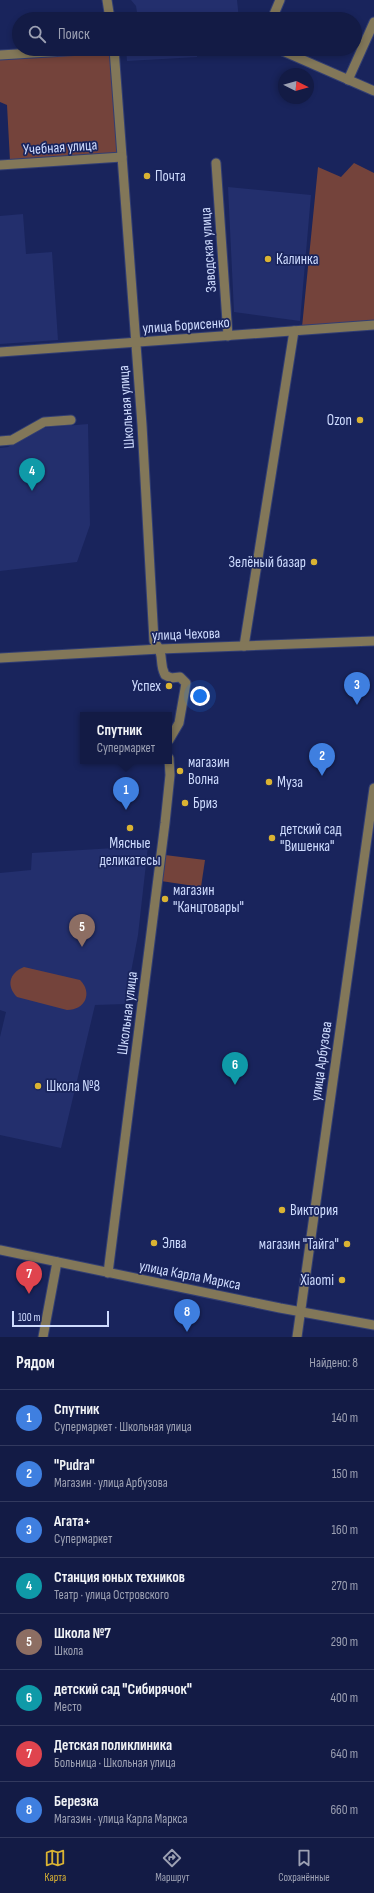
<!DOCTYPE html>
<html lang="ru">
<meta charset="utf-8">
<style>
:root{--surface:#131b45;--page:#202850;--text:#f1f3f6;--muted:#9da1b3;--line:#32395e;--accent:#dab333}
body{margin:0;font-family:"Sofia Sans Condensed",sans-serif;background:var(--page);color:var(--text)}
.compass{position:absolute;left:278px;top:68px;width:36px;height:36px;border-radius:50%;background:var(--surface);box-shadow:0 2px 6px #0003;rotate:95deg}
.scale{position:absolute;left:12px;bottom:10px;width:97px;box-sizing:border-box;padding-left:4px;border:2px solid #cedbfe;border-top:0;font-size:11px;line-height:14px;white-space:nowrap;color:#cedbfe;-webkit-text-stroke:3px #19245c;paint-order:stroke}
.you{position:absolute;left:200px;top:696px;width:14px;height:14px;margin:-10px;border:3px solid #fff;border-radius:50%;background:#1a73e8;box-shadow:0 0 0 6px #1a73e833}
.badge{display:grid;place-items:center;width:26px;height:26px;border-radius:50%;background:var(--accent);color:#fff;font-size:13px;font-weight:700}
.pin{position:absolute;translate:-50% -33px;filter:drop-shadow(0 1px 2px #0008)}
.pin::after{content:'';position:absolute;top:21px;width:14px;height:12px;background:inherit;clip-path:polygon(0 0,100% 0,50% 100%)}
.popup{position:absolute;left:80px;top:712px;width:92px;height:52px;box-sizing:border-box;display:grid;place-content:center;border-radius:0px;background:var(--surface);filter:drop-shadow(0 1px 3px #0005);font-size:13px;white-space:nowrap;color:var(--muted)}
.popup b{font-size:15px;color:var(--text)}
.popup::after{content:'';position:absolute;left:50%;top:100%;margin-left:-8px;border:8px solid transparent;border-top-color:var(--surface)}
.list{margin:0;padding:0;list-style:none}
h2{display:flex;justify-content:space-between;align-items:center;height:52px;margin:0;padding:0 16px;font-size:17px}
h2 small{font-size:13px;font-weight:400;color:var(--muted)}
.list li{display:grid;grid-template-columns:26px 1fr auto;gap:12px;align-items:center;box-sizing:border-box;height:56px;padding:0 16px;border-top:1px solid var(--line)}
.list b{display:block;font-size:15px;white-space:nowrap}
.list p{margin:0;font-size:13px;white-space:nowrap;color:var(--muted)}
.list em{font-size:13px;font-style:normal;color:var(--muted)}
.icon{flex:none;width:22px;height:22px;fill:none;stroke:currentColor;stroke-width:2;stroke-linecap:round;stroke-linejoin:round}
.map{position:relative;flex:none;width:374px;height:1337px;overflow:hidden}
.search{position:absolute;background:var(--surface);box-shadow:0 2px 6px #0003;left:12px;right:12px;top:12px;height:44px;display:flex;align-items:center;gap:10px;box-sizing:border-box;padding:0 14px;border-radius:22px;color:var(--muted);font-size:15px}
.sheet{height:500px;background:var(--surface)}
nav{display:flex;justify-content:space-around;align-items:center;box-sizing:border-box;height:56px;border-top:1px solid var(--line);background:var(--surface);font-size:11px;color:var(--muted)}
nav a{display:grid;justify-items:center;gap:2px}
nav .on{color:var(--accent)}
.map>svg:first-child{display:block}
.built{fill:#232f6d}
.green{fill:#74433b}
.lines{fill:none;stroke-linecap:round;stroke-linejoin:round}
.minor-casing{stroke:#323e73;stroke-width:11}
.minor{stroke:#827759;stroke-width:9}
.poi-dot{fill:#dab333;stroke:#19245c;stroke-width:1.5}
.labels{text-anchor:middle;stroke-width:3.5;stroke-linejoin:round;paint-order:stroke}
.street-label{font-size:15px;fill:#cedbfe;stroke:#19245c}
.poi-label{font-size:15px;fill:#cedbfe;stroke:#19245c;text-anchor:start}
</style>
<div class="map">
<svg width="374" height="1337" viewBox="0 0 374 1337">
<rect width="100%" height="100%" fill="#19245c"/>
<g class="built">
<path d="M131,0h106l2,19h-101l-2,-13z"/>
<path d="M126,49h71v8l-70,4z"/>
<path d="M228,187l83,8 -11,126 -66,-9z"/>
<path d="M23,214l3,40 26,-2 6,88 -58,4v-128z"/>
<path d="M88,424l2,101 -13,37 -77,9v-123l8,-1 34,-19z"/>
<path d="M148,846l-10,89 -13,69 -30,1 -34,143 -61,-13v-98l6,-25 -6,-2v-137l31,-3 1,-17z"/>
</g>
<g class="green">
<path d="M110,52l9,102 -109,7 -3,-56 -7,-3v-44z"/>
<path d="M354,163l20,10v149l-72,5 16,-160 23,10z"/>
<path d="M165,855l40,5 -4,27 -40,-6z"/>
<path d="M24,967l56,13c13,13 5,30 -13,30l-50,-13c-11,-11 -8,-24 7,-30z"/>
</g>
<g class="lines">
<defs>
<g id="minor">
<path d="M107,0l3,19"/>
<path d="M272,19l8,-19"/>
<path d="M114,49l28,376 12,216c12,16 4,20 11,34l6,3 9,-1 6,6 -7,40 -10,17"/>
<path d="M278,49l96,42"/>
<path d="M0,55l98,-6"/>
<path d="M348,80l26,-58"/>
<path d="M216,163l12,173"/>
<path d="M0,165l122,-8"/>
<path d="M0,352l374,-27"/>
<path d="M0,441l12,-1 32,-18 27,-2"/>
<path d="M244,646l50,-315"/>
<path d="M0,658l160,-9 214,-8"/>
<path d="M0,1250l280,58 94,17"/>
<path d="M108,1273l57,-450 5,-48 -1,-17"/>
<path d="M43,1337l14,-75"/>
<path d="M297,1337l77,-549"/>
</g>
</defs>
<use href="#minor" class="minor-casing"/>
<use href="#minor" class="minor"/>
</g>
<g class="poi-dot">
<circle cx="147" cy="176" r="4"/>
<circle cx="268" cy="259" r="4"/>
<circle cx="360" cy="420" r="4"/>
<circle cx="314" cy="562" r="4"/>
<circle cx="169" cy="686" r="4"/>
<circle cx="180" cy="771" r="4"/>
<circle cx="269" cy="782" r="4"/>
<circle cx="185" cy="803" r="4"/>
<circle cx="130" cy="828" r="4"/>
<circle cx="272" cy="838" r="4"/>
<circle cx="165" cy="899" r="4"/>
<circle cx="38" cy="1086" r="4"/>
<circle cx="282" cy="1210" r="4"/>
<circle cx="154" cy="1243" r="4"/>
<circle cx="347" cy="1244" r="4"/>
<circle cx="342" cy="1280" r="4"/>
</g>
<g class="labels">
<g class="street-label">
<text transform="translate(60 147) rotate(-4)" y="5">Учебная улица</text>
<text transform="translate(208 250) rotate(-94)" y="5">Заводская улица</text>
<text transform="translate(186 325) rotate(-4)" y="5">улица Борисенко</text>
<text transform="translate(126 407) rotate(-94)" y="5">Школьная улица</text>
<text transform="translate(186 634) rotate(-2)" y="5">улица Чехова</text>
<text transform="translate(127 1013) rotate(-83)" y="5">Школьная улица</text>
<text transform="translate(321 1061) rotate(-82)" y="5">улица Арбузова</text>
<text transform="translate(190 1275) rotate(11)" y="5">улица Карла Маркса</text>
</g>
<g class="poi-label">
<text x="155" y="181">Почта</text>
<text x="276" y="264">Калинка</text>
<text x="352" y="425" text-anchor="end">Ozon</text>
<text x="306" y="567" text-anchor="end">Зелёный базар</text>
<text x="161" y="691" text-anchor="end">Успех</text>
<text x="188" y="767">магазин<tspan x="188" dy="17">Волна</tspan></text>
<text x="277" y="787">Муза</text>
<text x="193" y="808">Бриз</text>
<text x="280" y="834">детский сад<tspan x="280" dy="17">"Вишенка"</tspan></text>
<text x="130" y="848" text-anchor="middle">Мясные<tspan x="130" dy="17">деликатесы</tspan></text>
<text x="173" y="895">магазин<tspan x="173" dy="17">"Канцтовары"</tspan></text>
<text x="46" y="1091">Школа №8</text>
<text x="290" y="1215">Виктория</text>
<text x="162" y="1248">Элва</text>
<text x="339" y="1249" text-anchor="end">магазин "Тайга"</text>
<text x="334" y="1285" text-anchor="end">Xiaomi</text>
</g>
</g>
</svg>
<svg class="compass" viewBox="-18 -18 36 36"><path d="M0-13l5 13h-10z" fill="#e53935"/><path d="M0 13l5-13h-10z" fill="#9da1b3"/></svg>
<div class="scale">100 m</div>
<div class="you"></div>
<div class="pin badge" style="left:126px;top:810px;background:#3f7fe0">1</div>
<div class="popup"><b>Спутник</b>Супермаркет</div>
<div class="pin badge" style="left:322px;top:776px;background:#3f7fe0">2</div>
<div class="pin badge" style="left:357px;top:705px;background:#3f7fe0">3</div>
<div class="pin badge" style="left:32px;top:491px;background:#0f9aa8">4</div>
<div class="pin badge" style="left:82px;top:947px;background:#8d6e63">5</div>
<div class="pin badge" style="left:235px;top:1085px;background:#0f9aa8">6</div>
<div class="pin badge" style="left:29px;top:1294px;background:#e0444e">7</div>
<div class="pin badge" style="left:187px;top:1332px;background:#3f7fe0">8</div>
<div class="search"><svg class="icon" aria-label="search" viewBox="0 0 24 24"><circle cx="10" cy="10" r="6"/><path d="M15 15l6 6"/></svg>Поиск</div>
</div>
<section class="sheet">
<h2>Рядом<small>Найдено: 8</small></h2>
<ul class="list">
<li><span class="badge" style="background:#3f7fe0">1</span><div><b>Спутник</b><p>Супермаркет · Школьная улица</p></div><em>140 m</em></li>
<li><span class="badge" style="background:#3f7fe0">2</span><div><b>&quot;Pudra&quot;</b><p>Магазин · улица Арбузова</p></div><em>150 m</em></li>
<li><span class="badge" style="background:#3f7fe0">3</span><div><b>Агата+</b><p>Супермаркет</p></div><em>160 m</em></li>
<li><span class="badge" style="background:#0f9aa8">4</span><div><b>Станция юных техников</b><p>Театр · улица Островского</p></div><em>270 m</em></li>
<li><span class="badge" style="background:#8d6e63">5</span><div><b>Школа №7</b><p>Школа</p></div><em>290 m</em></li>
<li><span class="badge" style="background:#0f9aa8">6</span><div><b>детский сад &quot;Сибирячок&quot;</b><p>Место</p></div><em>400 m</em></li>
<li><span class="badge" style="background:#e0444e">7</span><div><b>Детская поликлиника</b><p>Больница · Школьная улица</p></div><em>640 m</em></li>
<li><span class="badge" style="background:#3f7fe0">8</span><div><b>Березка</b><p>Магазин · улица Карла Маркса</p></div><em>660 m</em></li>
</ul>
</section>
<nav>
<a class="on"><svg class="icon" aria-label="map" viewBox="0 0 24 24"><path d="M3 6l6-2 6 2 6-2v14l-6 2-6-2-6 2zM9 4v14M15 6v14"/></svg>Карта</a>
<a><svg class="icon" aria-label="directions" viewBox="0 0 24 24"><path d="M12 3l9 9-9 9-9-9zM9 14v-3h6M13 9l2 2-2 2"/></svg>Маршрут</a>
<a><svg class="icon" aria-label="saved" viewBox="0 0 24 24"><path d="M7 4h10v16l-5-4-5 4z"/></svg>Сохранённые</a>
</nav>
